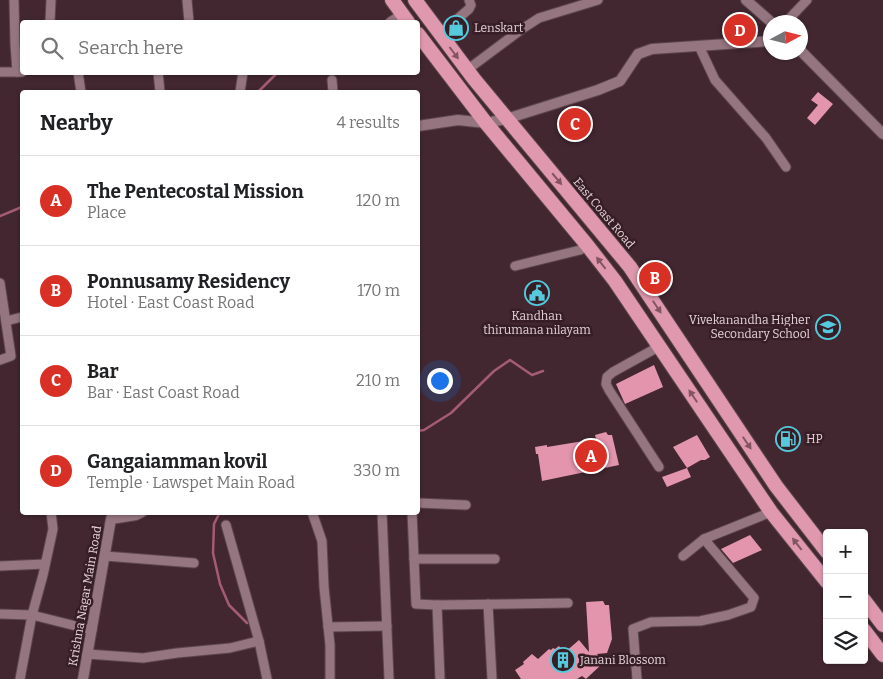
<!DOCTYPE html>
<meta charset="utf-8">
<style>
:root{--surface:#fff;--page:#f2f2f2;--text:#202124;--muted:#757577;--line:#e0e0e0;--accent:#d93025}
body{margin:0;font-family:Bitter,serif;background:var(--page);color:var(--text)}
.controls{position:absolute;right:15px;bottom:15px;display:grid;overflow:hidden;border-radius:5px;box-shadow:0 1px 4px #0004}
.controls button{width:45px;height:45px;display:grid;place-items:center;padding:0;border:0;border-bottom:1px solid var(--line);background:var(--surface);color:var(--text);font:25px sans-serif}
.compass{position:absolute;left:763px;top:15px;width:45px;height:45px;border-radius:50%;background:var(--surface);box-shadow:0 1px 4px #0004;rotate:83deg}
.you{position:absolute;left:439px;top:380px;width:18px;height:18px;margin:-12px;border:4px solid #fff;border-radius:50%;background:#1a73e8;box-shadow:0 0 0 8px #1a73e833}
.badge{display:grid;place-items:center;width:32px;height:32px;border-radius:50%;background:var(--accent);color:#fff;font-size:16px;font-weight:700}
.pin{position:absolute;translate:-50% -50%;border:2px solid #fff;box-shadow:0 1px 5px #0006}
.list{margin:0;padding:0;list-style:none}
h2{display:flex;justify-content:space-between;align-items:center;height:65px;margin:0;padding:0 20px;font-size:21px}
h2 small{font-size:16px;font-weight:400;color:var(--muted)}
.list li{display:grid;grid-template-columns:32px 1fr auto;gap:15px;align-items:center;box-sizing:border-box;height:90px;padding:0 20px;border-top:1px solid var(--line)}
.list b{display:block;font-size:19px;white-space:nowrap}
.list p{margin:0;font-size:16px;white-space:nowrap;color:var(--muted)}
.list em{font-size:16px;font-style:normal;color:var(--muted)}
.icon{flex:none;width:28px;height:28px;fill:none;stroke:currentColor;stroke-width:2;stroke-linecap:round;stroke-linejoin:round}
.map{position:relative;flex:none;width:883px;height:679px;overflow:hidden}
.search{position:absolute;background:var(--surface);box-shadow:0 1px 4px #0004;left:20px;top:20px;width:400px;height:55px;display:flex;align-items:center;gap:12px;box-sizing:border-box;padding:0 18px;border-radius:5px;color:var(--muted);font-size:19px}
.panel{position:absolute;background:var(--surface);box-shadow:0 1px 4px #0004;left:20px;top:90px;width:400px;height:425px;border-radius:5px}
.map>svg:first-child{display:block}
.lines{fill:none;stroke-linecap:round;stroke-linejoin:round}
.stream{stroke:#a45c74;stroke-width:2.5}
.building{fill:#e395ae}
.minor-casing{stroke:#5c464e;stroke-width:11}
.tertiary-casing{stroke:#5c464e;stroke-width:12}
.trunk-casing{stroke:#5c464e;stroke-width:16}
.minor{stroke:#95757f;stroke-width:9}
.tertiary{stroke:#95757f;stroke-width:10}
.trunk{stroke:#e098ae;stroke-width:14}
.oneway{fill:#835563}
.labels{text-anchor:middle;stroke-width:5;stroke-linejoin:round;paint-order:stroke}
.poi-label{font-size:12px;fill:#e5d3d8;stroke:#371e26;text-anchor:start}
.street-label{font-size:12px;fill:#e5d3d8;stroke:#371e26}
</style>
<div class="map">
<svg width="883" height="679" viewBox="0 0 883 679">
<rect width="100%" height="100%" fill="#422730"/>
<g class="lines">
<g class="stream">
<path d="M258,92l20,-20"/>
<path d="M0,216l22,-9"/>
<path d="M418,431l6,-1 27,-17 43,-42 16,-11 22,15 11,-4"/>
<path d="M220,512l-6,12 -1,29 7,31 9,21 18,18"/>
</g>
</g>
<g class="building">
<path d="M818,92l15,12 -18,21 -8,-7 11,-13 -7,-5z"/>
<path d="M654,365l9,22 -38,17 -9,-20z"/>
<path d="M606,432l2,3h4l7,30 -77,16 -4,-27h-2l-1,-7 12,-2v2l49,-8 -1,-4z"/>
<path d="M697,435l13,22 -5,3h-4l-14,8 -14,-21z"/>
<path d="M687,468l4,9 -24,10 -5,-10z"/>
<path d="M750,535l12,15 -29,13 -12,-14z"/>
<path d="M603,601l2,4h4l3,34 -5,14 -10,1 6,9 -17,16 -4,-3 -5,3h-56l-6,-9 9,-6 -1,-2 9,-8 6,5 11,-10 2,1 2,-2 2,1 4,-3 5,7 15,-13 10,12 -3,-50z"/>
</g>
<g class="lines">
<defs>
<g id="minor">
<path d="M14,0l1,44 2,28"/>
<path d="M187,0l2,22"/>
<path d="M50,22l1,-22"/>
<path d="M390,22l12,-8"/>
<path d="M786,22l21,-22"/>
<path d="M440,34l29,-25 2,-4 -2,-5"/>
<path d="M699,46l16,34 51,58 20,29"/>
<path d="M467,70l55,-41 17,-11 59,-18"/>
<path d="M0,72h22"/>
<path d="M78,72l3,20"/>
<path d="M158,72l2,20"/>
<path d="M332,80l1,12"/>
<path d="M240,92l3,-20"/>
<path d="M515,266l65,-16 7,-5"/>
<path d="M0,283l11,73 -11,4"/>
<path d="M6,321l16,-4"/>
<path d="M659,467l-50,-77 -3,-6 1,-7 6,-5 47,-26"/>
<path d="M418,503l48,2"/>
<path d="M312,512l10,29 2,46 6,58v34"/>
<path d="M382,512l7,167"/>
<path d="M412,512l4,92 21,1 131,-2"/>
<path d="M226,525l33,116 8,38"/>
<path d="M105,556l89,7"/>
<path d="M683,556l21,-17 67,-27"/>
<path d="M414,559h81"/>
<path d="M0,566l45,-2"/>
<path d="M488,604l4,75"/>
<path d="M437,605l3,74"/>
<path d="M0,614l32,1 60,15"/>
<path d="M328,627l59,-1"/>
<path d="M87,654l56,4 34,-5 53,-5 29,-7"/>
<path d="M20,679l12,-64 11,-40 10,-46 -2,-17"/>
<path d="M637,679l-4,-50 18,-7 49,-1 28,-6 23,-8 3,-9 -50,-59"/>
</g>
<g id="tertiary">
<path d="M746,0l25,22"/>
<path d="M800,50l83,84"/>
<path d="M418,126l40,-6 28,3 20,-4 92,-29 22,-9 18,-27 14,-5 118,-8"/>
<path d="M83,679l28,-160 25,-4 6,-3"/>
</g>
<g id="trunk">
<path d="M392,0l16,22"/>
<path d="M415,0l59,79 156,188 146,219 51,66"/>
<path d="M418,34l68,89 101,122 28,36 156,231 56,70"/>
<path d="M864,600l19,25"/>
<path d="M864,630l19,25"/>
</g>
</defs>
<use href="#minor" class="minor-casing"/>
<use href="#tertiary" class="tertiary-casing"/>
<use href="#trunk" class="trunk-casing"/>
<use href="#minor" class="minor"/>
<use href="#tertiary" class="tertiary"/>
<use href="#trunk" class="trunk"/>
</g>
<defs><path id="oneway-solid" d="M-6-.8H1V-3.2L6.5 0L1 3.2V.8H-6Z" transform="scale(1.25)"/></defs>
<g class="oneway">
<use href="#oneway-solid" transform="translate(454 53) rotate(53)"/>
<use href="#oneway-solid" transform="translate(557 179) rotate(50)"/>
<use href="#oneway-solid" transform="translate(601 263) rotate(-128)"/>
<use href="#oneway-solid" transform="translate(657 307) rotate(56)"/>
<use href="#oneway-solid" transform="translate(693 396) rotate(-124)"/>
<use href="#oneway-solid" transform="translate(747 443) rotate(56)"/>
<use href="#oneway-solid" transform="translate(797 544) rotate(-128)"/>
</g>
<defs>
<symbol id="shop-ring" viewBox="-11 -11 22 22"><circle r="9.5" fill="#371e26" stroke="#54cadc" stroke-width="1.5"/><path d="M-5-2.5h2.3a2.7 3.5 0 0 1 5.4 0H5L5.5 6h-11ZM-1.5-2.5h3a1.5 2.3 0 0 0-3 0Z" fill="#54cadc"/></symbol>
<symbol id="civic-ring" viewBox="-11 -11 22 22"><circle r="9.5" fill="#371e26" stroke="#54cadc" stroke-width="1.5"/><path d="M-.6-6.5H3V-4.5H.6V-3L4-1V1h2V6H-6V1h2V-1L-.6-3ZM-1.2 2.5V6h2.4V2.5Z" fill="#54cadc"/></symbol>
<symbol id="school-ring" viewBox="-11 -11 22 22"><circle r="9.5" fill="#371e26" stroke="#54cadc" stroke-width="1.5"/><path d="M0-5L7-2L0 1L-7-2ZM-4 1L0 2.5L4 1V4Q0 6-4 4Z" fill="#54cadc"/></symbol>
<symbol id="fuel-ring" viewBox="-11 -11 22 22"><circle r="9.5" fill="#371e26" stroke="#54cadc" stroke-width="1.5"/><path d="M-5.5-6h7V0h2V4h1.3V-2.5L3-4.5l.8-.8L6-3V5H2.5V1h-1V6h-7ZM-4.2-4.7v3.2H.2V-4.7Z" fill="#54cadc"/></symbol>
<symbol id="building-ring" viewBox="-11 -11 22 22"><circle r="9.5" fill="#371e26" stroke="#54cadc" stroke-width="1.5"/><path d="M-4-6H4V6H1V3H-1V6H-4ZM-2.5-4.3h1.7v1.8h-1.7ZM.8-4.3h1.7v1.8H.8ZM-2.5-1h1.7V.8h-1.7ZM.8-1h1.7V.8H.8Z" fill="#54cadc"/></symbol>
</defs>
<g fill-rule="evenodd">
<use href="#shop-ring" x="442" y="14" width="28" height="28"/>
<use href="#civic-ring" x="523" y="279" width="28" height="28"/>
<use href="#school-ring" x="814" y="313" width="28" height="28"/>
<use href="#fuel-ring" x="774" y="425" width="28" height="28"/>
<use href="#building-ring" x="549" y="646" width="28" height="28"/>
</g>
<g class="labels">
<g class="poi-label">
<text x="474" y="32">Lenskart</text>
<text x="537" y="320" text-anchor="middle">Kandhan<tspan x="537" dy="14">thirumana nilayam</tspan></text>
<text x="810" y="324" text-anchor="end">Vivekanandha Higher<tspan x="810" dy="14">Secondary School</tspan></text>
<text x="806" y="443">HP</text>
<text x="580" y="664">Janani Blossom</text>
</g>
<g class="street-label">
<text transform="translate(604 213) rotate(50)" y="4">East Coast Road</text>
<text transform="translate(85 596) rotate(-80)" y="4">Krishna Nagar Main Road</text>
</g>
</g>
</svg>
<div class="controls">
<button>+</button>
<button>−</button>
<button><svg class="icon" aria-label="layers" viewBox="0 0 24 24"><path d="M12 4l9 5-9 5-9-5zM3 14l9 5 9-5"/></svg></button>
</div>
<svg class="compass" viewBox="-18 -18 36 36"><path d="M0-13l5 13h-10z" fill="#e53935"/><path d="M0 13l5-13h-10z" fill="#757577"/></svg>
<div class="you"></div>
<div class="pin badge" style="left:591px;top:456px">A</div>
<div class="pin badge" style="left:655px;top:278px">B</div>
<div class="pin badge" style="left:575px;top:124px">C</div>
<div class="pin badge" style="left:740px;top:30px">D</div>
<div class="search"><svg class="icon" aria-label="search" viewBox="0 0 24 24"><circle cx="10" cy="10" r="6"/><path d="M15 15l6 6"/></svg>Search here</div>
<section class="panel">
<h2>Nearby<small>4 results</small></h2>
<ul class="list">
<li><span class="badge">A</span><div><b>The Pentecostal Mission</b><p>Place</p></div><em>120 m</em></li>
<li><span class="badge">B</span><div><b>Ponnusamy Residency</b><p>Hotel · East Coast Road</p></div><em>170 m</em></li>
<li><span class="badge">C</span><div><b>Bar</b><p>Bar · East Coast Road</p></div><em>210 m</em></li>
<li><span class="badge">D</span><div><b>Gangaiamman kovil</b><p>Temple · Lawspet Main Road</p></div><em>330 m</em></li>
</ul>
</section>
</div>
